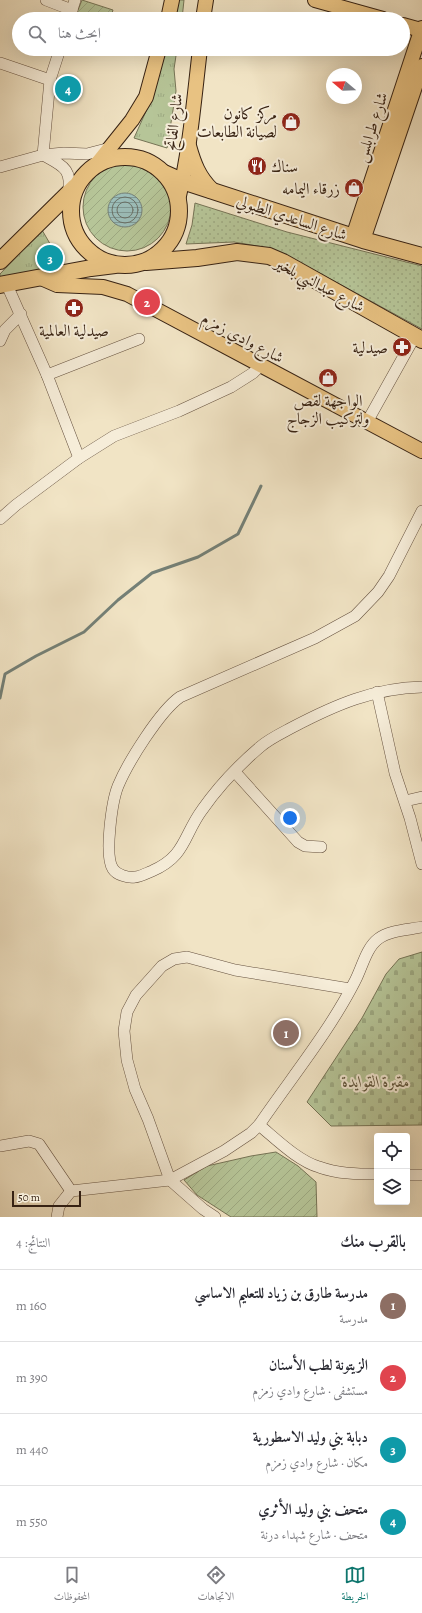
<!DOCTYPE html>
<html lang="ar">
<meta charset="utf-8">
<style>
:root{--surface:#fff;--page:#f2f2f3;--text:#2b2b33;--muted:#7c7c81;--line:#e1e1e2;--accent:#0f766e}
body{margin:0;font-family:Alegreya,Amiri,serif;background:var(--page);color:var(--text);direction:rtl}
.controls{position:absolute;right:12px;bottom:12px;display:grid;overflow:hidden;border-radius:4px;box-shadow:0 4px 16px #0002}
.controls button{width:36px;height:36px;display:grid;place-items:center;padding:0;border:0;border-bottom:1px solid var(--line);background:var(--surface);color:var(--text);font:20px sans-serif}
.compass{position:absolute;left:326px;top:68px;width:36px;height:36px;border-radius:50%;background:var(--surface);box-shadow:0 4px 16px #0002;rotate:289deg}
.scale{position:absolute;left:12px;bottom:10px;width:69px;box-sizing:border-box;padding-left:4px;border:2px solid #372213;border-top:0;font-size:11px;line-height:14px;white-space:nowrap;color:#372213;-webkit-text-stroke:3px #f6edd9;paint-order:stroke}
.you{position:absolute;left:290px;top:818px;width:14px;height:14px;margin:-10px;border:3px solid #fff;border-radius:50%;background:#1a73e8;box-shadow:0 0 0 6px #1a73e833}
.badge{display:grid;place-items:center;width:26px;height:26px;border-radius:50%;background:var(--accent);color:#fff;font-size:13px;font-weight:700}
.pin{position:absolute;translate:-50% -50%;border:2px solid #fff;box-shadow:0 1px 4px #0006}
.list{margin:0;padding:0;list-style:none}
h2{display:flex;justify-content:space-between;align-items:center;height:52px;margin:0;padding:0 16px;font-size:17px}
h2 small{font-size:13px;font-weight:400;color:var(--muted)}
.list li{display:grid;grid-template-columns:26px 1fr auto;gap:12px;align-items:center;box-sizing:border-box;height:72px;padding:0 16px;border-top:1px solid var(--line)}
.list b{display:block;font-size:15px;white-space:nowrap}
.list p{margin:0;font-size:13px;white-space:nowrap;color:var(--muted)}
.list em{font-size:13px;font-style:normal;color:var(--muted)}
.icon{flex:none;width:22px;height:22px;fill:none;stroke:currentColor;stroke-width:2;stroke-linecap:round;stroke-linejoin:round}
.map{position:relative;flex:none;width:422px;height:1217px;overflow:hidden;direction:ltr}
.search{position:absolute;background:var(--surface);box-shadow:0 4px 16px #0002;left:12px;right:12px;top:12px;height:44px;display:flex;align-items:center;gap:10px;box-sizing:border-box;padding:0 14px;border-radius:22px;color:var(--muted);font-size:15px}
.sheet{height:340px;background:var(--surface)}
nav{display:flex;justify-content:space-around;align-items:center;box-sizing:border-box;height:56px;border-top:1px solid var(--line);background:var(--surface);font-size:11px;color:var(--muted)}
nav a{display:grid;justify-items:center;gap:2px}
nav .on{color:var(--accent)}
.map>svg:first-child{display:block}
.grass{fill:url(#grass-tufts);stroke:#767456}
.cemetery{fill:url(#cemetery-stones);stroke:#767456}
.park{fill:url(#park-dots);stroke:#767456}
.garden{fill:url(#garden-furrows);stroke:#767456}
.water{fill:url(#water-rules);stroke:#748077}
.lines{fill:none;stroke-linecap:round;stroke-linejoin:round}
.shore{stroke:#6a7066;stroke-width:1}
.stream{stroke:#748077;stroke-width:3}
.minor-casing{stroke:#665240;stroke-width:12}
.major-casing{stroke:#372213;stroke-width:16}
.highway-casing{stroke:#372213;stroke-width:18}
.minor{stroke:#f6edd9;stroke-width:11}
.major{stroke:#e8c282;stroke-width:14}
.highway{stroke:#e8c282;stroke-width:16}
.labels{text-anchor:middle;stroke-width:4;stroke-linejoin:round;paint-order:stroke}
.poi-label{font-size:16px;fill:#372213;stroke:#f6edd9;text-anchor:end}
.street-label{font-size:16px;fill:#372213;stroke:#f6edd9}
.park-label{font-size:16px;font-style:italic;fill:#5d533b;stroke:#f6edd9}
</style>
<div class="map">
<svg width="422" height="1217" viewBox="0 0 422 1217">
<defs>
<pattern id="grass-tufts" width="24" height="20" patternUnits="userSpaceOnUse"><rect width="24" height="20" fill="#b6c598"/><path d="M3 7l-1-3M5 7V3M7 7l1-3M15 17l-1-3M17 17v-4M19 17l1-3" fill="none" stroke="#9da982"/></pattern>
<pattern id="cemetery-stones" width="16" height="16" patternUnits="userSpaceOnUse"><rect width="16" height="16" fill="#b6c598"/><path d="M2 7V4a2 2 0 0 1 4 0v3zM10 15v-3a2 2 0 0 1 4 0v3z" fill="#9da982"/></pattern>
<pattern id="park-dots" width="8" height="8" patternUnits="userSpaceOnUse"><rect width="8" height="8" fill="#b6c598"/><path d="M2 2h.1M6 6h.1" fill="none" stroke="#9da982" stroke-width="1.8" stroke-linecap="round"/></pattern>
<pattern id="garden-furrows" width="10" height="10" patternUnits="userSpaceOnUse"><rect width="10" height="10" fill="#b6c598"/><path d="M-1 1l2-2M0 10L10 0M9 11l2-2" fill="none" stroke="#9da982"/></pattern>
<pattern id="water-rules" width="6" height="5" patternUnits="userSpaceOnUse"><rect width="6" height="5" fill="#9cbeba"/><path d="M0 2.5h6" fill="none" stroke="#809a96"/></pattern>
</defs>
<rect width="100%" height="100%" fill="#f1e4c5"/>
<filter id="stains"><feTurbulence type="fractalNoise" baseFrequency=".005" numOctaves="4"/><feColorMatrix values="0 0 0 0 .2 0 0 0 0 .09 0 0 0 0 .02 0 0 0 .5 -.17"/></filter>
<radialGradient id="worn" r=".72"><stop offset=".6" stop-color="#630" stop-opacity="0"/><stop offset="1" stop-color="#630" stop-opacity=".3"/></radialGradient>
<g class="grass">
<path d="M178,0h6l-2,19h-9z"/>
<path d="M165,49h12l-3,20 2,22 -9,57 -33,-10 18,-40z"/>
<path d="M42,230l21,36 -63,11v-3z"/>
</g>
<path class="cemetery" d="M422,952v173l-91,1 -24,-24 55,-84 24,-44 13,-15z"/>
<path class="park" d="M195,203l92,29 135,34v63l-110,-60 -49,-22 -29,-5 -48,2 6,-19z"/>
<g class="garden">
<path d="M82,0l31,10 -3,9h-21l-13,-4z"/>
<circle cx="127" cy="207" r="44"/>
<path d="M276,1152l22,14 18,16 1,35h-86l-34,-22 -13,-15 23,-14 44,-10z"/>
</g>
<circle class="water" cx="125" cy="210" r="17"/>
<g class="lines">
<g class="shore">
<circle cx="125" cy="210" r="13"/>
<circle cx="125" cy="210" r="8"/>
</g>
<path class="stream" d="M0,698l5,-24 31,-18 48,-24 34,-32 34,-27 46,-16 40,-23 23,-48"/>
<defs>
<g id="minor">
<path d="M46,0l26,10"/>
<path d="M69,19l6,-19"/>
<path d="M0,63l50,17"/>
<path d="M43,155l7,-75 10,-31"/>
<path d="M43,155c20,11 30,14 25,39"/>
<path d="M0,167l43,-12 21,-2 23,1 23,-6"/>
<path d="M7,285l40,90 32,83 35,-22 65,-25 52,-24 22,-14 7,-7"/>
<path d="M0,341l5,-11 16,-16"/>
<path d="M47,375l92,-36"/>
<path d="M367,422l48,-86"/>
<path d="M422,511l-33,65 -11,16 -23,24 -40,22 -135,59c-20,14 -52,65 -62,89 -6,15 -14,70 -5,83 4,6 15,9 22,8 5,0 12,-4 17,-6 34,-15 31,-35 50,-61 16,-23 37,-45 58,-63 9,-8 22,-14 33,-20 42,-22 81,-39 129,-40"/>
<path d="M0,519l16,-14 63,-47"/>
<path d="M377,692l18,81 15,45 12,46"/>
<path d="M235,772l63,70 7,4 16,1"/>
<path d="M405,801l17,-4"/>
<path d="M259,1125c17,14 39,36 60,42 19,7 39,7 58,7"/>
<path d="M0,1146l29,-5 10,3 32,47"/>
<path d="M407,1175h15"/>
<path d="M57,1217l2,-11 12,-15 99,-11 54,-29 27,-18 8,-8c32,-47 70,-93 96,-144 7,-13 11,-33 23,-42 12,-9 30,-9 44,-12"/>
<path d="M215,1217l-12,-8 -33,-29 -22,-61 -13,-30 -8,-29 -3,-29 3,-19 9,-17 26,-29 12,-7 13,-2 48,13 115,19"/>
</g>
<g id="major">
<path d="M315,0l68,19"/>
<path d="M168,19l4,-19"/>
<path d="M203,19l3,-19"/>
<path d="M403,25l18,5"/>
<path d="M96,165l36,-45 14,-23 13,-48"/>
<path d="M178,200c12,-49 16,-101 22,-151"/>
<path d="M353,237l69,-209"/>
<path d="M363,240l59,-174"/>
<path d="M41,278l16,7 46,2 24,7 295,157"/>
</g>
<g id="highway">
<path d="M188,146c5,18 10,31 23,44"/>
<circle cx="125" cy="211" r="54"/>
<path d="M164,173l18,8 181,59 59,16"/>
<path d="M0,261l75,-74"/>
<path d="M146,262l51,-4 40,-6 32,4 14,6 139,78"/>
<path d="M0,285l91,-17 24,-3"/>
</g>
</defs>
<use href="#minor" class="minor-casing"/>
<use href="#major" class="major-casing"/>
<use href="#highway" class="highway-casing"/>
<use href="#minor" class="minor"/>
<use href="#major" class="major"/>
<use href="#highway" class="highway"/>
</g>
<defs>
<symbol id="shop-disc" viewBox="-11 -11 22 22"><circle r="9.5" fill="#8f2418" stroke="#f6edd9"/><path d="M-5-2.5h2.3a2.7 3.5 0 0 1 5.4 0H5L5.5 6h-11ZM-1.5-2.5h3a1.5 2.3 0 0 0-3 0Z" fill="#fff"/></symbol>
<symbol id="restaurant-disc" viewBox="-11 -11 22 22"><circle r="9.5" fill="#8f2418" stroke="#f6edd9"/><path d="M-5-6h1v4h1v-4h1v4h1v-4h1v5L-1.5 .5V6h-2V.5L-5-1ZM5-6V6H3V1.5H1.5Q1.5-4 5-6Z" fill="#fff"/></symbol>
<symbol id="pharmacy-disc" viewBox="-11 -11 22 22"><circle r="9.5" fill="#8f2418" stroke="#f6edd9"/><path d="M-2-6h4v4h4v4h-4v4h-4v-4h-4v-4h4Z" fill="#fff"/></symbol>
</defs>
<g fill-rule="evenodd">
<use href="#shop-disc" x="280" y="111" width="22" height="22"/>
<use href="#restaurant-disc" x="246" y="155" width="22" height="22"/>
<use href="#shop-disc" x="343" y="177" width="22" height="22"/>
<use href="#pharmacy-disc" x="63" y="297" width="22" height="22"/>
<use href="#pharmacy-disc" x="391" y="336" width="22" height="22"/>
<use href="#shop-disc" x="317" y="367" width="22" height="22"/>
</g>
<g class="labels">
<g class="poi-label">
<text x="277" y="119">مركز كانون<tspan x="277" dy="18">لصيانة الطابعات</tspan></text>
<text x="271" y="172" text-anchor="start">سناك</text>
<text x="340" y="194">زرقاء اليمامه</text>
<text x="74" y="336" text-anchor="middle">صيدلية العالمية</text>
<text x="388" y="353">صيدلية</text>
<text x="328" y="406" text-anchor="middle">الواجهة لقص<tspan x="328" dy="18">ولتركيب الزجاج</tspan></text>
</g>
<g class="street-label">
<text transform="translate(173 122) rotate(-83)" y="6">شارع الفاتح</text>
<text transform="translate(371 127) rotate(-72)" y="6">شارع طرابلس</text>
<text transform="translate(292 217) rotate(18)" y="6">شارع الساعدي الطبولي</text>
<text transform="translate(320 284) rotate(28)" y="6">شارع عبدالنبي بلخير</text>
<text transform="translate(243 337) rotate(28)" y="6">شارع وادي زمزم</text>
</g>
<g class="park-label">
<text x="376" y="1087">مقبرة القوايدة</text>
</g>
</g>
<rect width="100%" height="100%" filter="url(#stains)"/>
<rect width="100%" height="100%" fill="url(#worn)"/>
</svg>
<div class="controls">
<button><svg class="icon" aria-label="locate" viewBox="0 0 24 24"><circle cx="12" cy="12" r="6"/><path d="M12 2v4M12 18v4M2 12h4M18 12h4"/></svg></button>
<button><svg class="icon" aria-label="layers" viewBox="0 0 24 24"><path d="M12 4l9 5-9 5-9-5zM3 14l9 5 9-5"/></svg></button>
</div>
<svg class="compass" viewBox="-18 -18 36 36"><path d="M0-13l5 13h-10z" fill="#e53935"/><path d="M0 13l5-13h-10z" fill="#7c7c81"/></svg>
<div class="scale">50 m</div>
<div class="you"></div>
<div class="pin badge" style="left:286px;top:1033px;background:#8d6e63">1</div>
<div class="pin badge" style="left:147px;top:302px;background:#e0444e">2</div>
<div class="pin badge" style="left:50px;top:258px;background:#0f9aa8">3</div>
<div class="pin badge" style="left:68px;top:89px;background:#0f9aa8">4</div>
<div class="search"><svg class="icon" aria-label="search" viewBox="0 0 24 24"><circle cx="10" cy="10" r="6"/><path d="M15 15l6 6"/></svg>ابحث هنا</div>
</div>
<section class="sheet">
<h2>بالقرب منك<small>النتائج: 4</small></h2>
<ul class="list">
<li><span class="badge" style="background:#8d6e63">1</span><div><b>مدرسة طارق بن زياد للتعليم الاساسي</b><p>مدرسة</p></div><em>160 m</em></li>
<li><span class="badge" style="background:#e0444e">2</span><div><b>الزيتونة لطب الأسنان</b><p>مستشفى · شارع وادي زمزم</p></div><em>390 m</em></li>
<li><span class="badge" style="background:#0f9aa8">3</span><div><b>دبابة بني وليد الاسطورية</b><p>مكان · شارع وادي زمزم</p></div><em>440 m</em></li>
<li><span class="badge" style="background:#0f9aa8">4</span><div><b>متحف بني وليد الأثري</b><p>متحف · شارع شهداء درنة</p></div><em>550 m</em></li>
</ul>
</section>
<nav>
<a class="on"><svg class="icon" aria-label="map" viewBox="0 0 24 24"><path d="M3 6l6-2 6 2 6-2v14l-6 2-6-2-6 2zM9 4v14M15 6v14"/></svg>الخريطة</a>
<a><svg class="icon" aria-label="directions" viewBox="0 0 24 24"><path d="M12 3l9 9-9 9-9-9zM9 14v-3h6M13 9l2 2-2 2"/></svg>الاتجاهات</a>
<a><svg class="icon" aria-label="saved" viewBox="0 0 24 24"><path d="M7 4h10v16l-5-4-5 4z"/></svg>المحفوظات</a>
</nav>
